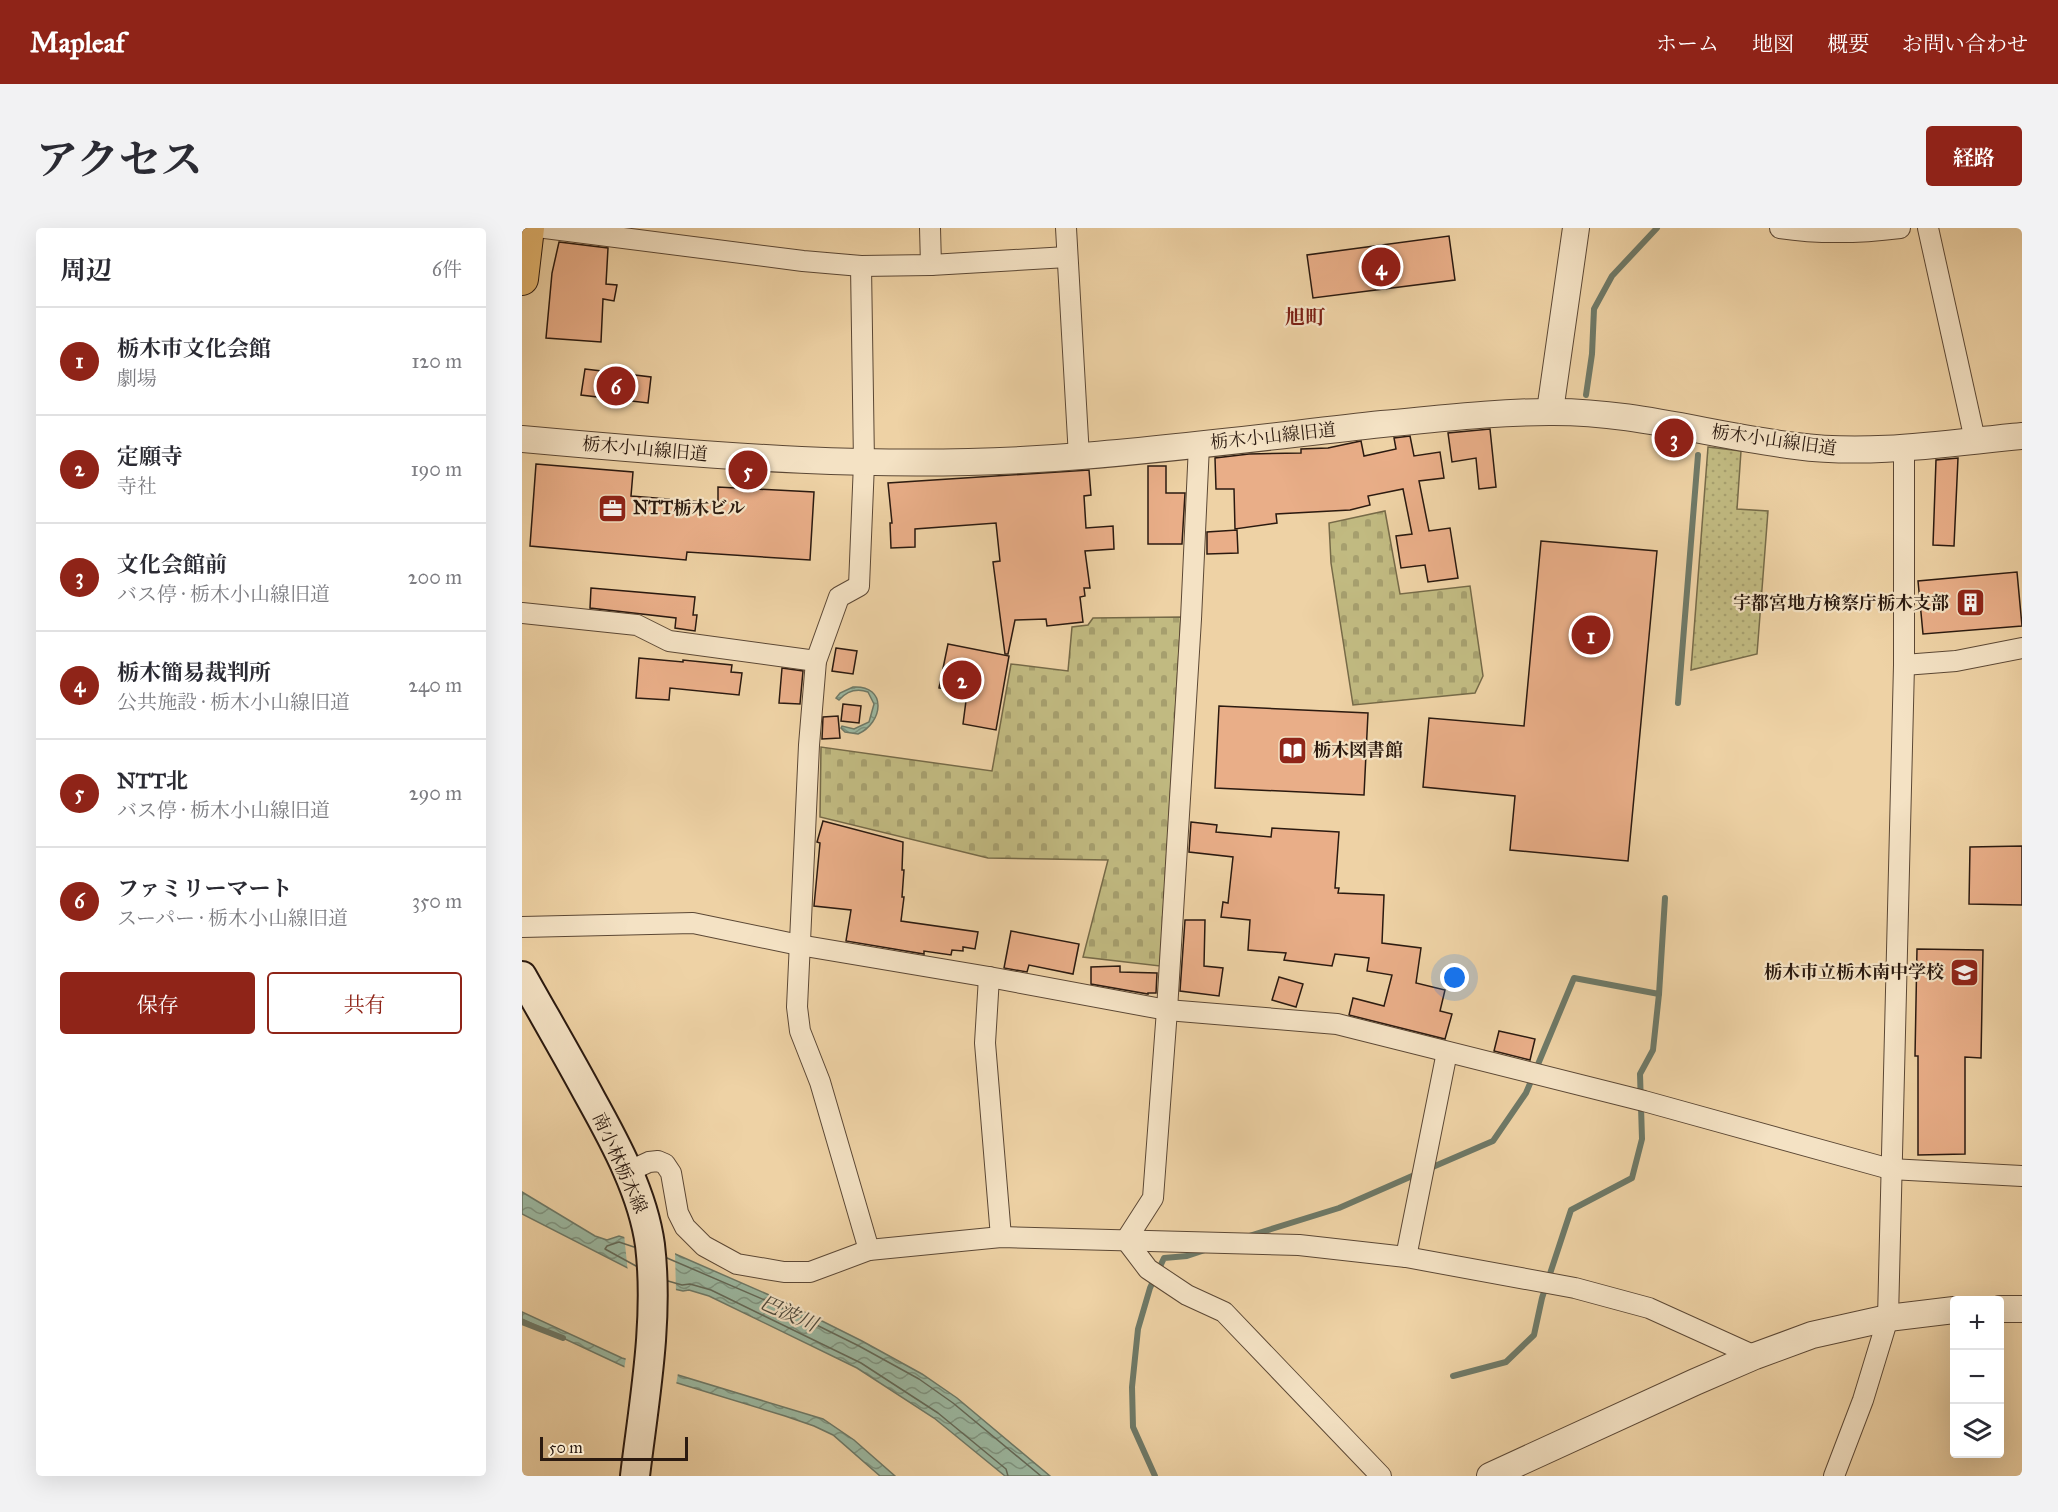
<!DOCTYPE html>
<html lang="ja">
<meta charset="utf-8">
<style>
:root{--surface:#fff;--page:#f2f2f3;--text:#2b2b33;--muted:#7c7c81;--line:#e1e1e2;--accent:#8f2418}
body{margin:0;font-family:"IM FELL Great Primer","Noto Serif JP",serif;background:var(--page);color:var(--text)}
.controls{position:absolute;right:18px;bottom:18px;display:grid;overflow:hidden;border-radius:6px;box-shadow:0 6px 24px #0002}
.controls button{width:54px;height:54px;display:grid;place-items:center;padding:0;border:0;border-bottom:2px solid var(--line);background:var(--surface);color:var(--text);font:30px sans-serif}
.scale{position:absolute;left:18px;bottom:15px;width:148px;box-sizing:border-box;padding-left:6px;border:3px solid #2b1a10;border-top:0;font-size:16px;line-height:21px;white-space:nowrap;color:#2b1a10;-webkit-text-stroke:4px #f4e2c4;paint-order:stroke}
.you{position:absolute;left:933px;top:750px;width:21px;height:21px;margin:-15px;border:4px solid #fff;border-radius:50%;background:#1a73e8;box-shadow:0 0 0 9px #1a73e833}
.badge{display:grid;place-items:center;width:39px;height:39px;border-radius:50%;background:var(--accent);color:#fff;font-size:20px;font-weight:700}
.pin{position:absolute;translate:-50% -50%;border:3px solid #fff;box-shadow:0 2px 6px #0006}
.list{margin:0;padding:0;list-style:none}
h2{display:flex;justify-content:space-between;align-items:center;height:78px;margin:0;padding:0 24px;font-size:26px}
h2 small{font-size:20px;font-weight:400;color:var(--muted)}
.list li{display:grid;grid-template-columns:39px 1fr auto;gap:18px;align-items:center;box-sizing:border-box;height:108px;padding:0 24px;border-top:2px solid var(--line)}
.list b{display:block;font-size:22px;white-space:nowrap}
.list p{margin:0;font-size:20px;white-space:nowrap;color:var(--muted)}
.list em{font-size:20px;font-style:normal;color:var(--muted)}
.actions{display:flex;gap:12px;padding:18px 24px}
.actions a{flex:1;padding:14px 0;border:2px solid var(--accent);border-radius:6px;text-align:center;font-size:21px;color:var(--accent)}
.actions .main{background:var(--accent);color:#fff}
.icon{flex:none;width:33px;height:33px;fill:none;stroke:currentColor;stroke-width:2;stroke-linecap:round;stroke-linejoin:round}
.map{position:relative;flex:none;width:1500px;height:1248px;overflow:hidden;border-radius:6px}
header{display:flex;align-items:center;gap:36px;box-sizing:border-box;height:84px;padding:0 30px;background:var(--accent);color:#fff}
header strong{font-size:28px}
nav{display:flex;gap:33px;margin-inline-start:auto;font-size:21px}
.intro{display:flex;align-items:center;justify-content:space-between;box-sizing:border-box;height:144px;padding:0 36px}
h1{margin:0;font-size:42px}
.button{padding:15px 27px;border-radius:6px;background:var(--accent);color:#fff;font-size:21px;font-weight:700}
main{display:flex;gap:36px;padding:0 36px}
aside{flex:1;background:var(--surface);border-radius:6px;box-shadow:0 6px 24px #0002}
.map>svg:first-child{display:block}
.cemetery{fill:url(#cemetery-stones);stroke:#766a48;stroke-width:1.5}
.park{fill:url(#park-dots);stroke:#766a48;stroke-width:1.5}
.water{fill:url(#water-waves);stroke:#6e7967;stroke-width:1.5}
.pier{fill:#eed2a5}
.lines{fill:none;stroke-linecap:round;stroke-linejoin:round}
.shore{stroke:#636958;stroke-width:1.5}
.stream{stroke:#6e7967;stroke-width:6}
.building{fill:#e9ae88;stroke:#2b1a10;stroke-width:1.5}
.minor-casing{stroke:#5c4835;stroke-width:22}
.tertiary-casing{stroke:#5c4835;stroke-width:28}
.secondary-casing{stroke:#2b1a10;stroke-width:32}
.primary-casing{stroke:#2b1a10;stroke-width:34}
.minor{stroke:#f4e2c4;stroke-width:20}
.tertiary{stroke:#f4e2c4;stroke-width:26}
.secondary{stroke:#f4e2c4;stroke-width:28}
.primary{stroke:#e7b972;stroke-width:32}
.labels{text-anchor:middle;stroke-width:4.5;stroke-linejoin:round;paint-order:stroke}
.street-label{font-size:18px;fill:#2b1a10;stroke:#f4e2c4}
.poi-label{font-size:18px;font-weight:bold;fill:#2b1a10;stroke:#f4e2c4;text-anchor:start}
.neighbourhood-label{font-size:20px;font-weight:bold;fill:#7a1f14;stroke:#f4e2c4}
.water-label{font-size:20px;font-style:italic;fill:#4d493c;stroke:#f4e2c4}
</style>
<header>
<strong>Mapleaf</strong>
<nav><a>ホーム</a><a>地図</a><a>概要</a><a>お問い合わせ</a></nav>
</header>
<div class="intro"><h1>アクセス</h1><a class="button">経路</a></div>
<main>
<aside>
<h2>周辺<small>6件</small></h2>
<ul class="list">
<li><span class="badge">1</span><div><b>栃木市文化会館</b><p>劇場</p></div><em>120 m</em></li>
<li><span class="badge">2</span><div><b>定願寺</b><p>寺社</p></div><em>190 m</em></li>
<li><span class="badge">3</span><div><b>文化会館前</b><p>バス停 · 栃木小山線旧道</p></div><em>200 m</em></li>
<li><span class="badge">4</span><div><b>栃木簡易裁判所</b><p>公共施設 · 栃木小山線旧道</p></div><em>240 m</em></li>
<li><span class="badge">5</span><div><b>NTT北</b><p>バス停 · 栃木小山線旧道</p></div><em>290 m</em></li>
<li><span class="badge">6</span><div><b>ファミリーマート</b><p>スーパー · 栃木小山線旧道</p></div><em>350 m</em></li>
</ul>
<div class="actions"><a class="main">保存</a><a>共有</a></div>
</aside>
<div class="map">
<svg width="1500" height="1248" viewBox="0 0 1500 1248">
<defs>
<pattern id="cemetery-stones" width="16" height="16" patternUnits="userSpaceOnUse" patternTransform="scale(1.5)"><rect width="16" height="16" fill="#c1ba81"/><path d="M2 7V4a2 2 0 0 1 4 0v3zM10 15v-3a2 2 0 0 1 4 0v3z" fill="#a69f6e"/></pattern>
<pattern id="park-dots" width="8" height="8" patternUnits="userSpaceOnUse" patternTransform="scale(1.5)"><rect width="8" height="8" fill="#c1ba81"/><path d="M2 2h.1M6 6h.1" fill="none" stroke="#a69f6e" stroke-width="1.8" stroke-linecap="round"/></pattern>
<pattern id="water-waves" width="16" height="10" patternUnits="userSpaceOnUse" patternTransform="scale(1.5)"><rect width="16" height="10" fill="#9bb8a1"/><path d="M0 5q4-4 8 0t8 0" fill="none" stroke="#7f9582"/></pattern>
</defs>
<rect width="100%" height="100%" fill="#eed2a5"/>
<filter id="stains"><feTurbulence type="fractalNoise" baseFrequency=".00333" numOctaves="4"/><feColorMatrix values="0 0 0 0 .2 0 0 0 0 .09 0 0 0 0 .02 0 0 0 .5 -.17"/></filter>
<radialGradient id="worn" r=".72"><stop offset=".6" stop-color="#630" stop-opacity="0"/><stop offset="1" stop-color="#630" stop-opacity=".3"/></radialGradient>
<g class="cemetery">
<path d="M863,283l15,83 70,-8 13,90 -8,17 -122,12 -22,-142 -2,-40z"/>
<path d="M659,389l-21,349 -77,-9 25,-97 -120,-2 -168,-41 1,-70 171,24 19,-107 57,7 4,-44 16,-2 5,-7z"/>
</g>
<path class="park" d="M1186,219l33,4 -4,58 31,2 -11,143 -66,16z"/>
<g class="water">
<path d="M331,459c35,-2 30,36 5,47l-13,-2 -4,-4 1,-2 12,3 15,-7 5,-18 -6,-12c-12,-4 -21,-1 -29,8l-3,-2 4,-5z"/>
<path d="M0,964l73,44 12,4 12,-4 54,17 103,45 86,43 60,33 35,24 93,78h-45l-71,-58 -77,-50 -148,-72 -20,-6 -6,1 -18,-4 -143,-73z"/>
<path d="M0,1084l100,46 201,61 31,21 41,36h-15l-47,-41 -19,-9 -29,-10 -160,-49 -103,-48z"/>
</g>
<g class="pier">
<path d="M102,1006l51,17 1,42 -12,-3 -36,-17z"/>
<path d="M104,1129l52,16 -2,12 -52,-15z"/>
</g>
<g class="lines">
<g class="shore">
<path d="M112,1019l-15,-5 -12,4 -2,3 31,17"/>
<path d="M145,1030l107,46 85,42 60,33 34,24 88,73"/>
<path d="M146,1053l14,4 8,-1 21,6 150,73 77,50 68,56 2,7"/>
</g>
<g class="stream">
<path d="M1064,167l6,-41 2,-45 18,-33 45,-48"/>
<path d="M1156,475l20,-248"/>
<path d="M906,941l65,-28 33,-48 48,-115 85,16 6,-96"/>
<path d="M727,1008l90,-28 80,-35"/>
<path d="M0,1094l41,16"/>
<path d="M931,1148l53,-14 28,-27 8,-37 29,-88 61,-32 10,-39 -2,-65 13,-24 6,-56"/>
<path d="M633,1248l-22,-49 -1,-40 6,-58 12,-41 14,-30 23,-2 18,-6"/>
</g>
</g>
<g class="building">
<path d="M927,8l6,44 -142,18 -6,-43z"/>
<path d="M37,14l49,6 -2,36 11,1 -3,16 -11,-2 -2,43 -55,-4 6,-65z"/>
<path d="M63,141l66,8 -3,26 -67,-8z"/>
<path d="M968,201l6,58 -17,2 -3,-31 -24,4 -4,-29z"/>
<path d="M888,208l4,20 26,-4 4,26 -25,3 10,50 21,-3 8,50 -30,4 -3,-17 -24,3 -5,-32 16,-2 -9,-45 -35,7 2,9 -20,5 -74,4 1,9 -42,6 -1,-40h-18l-1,-31 34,-4 52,-1v-4l27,-1 33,-7 3,15 32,-7 -2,-11z"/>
<path d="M1436,230l-4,88 -21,-1 3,-85z"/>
<path d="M14,236l97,8 -2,24 87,7v-16l96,5 -4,68 -123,-8 -1,8 -156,-14z"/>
<path d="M626,238h18v27h19l-3,51h-34z"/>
<path d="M567,242l2,25 -7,1 2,32 27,-2 1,23 -29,2 5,37h-6l1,8 -5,1 3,25 -36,4 -1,-7 -31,1 -7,34h-3l-12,-92 7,-1 -4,-38 -81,6v18l-24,1 -1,-25h2l-4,-40z"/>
<path d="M715,302l1,23 -31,1v-22z"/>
<path d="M1019,313l116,10 -29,310 -118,-11 5,-54 -92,-9 6,-69 95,8z"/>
<path d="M1495,344l5,54 -99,8 -5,-53z"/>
<path d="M69,360l104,9 -2,18h4l-2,16 -20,-3 1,-10 -86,-10z"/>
<path d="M426,416l61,12 -13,74 -33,-6 4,-31 -28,-5z"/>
<path d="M314,420l21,3 -4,23 -21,-3z"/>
<path d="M117,430l44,4v-2l49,5 -1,7 11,1 -3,22 -69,-7 -1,12 -33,-2z"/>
<path d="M260,440l21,3 -3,33 -21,-1z"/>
<path d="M321,476l18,2 -2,17 -18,-2z"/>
<path d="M697,478l149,7 -4,82 -149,-7z"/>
<path d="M316,488l2,22 -18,1 1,-22z"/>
<path d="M301,593l80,21 -1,28h2l-2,27h2l-3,24 77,11 -3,17 -12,-2v4l-11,-1 -1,5 -27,-4v3l-78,-13 5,-31 -37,-4 6,-63 -3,-1z"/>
<path d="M669,594l26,3 -1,7 55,5 1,-9 67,4 -4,56h4l-1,5 46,2 -2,48 39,5 -5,35 29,7 -5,21 12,3 -7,25 -96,-24 4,-17 31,8 8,-31 -25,-4 2,-13 -34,-4 -3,12 -48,-6 2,-7 -38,-3 2,-30 -29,-3 2,-15 5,1 5,-46 -44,-5z"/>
<path d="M1500,618v59l-53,-1 1,-57z"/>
<path d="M663,692h20l-1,46 19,2 -4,28 -39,-5z"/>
<path d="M489,703l68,13 -6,30 -44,-9 -2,7 -23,-4z"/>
<path d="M1395,721l66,1 -2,108 -16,-1v97l-47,1v-99h-3z"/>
<path d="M598,738v6l37,1 -1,20h-8v1l-57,-10v-17z"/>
<path d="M757,749l24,7 -7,23 -24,-7z"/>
<path d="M977,803l36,8 -5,21 -36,-9z"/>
</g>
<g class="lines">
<defs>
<g id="minor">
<path d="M23,0l258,33 58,5 70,-1 136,-8"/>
<path d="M408,0l1,37"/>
<path d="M544,0l13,229"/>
<path d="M1258,0c40,6 80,5 120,0"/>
<path d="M1406,0l47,212"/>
<path d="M339,38l3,197 -5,123 -20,11 -23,64 -7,84 -12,262 3,24 20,51 49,168"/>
<path d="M677,217l-8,174 -24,391 -14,188 -27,42 22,29 39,26 37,17 157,164"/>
<path d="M0,385l115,12 32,16 147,20"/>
<path d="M1382,437l52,-4 66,-13"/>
<path d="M0,699l171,-4 106,22 190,32 178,33 170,14 307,77 246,68 132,7"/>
<path d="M467,749l-4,66 16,194"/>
<path d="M105,944l22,-10 9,-1 7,3 6,9 7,40 7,14 19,19 33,18 47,8h26l59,-22 132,-13 298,8 107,12 169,31 74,20 106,48"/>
<path d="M884,1029l41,-205"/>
<path d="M1312,1248l29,-76 25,-82 16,-653v-218"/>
</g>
<g id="tertiary">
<path d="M1028,183l26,-183"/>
<path d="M0,211c186,17 372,33 559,17 101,-8 201,-21 301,-32 56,-5 111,-12 167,-12 85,-1 163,24 247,34 74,10 152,-3 226,-10"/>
<path d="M1478,1081h22"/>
<path d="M968,1248l205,-94 60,-26 57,-21 76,-17 66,-8"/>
</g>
<path id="secondary" d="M0,748c23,41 47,82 69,123 25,45 52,95 59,146 9,76 -6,156 -15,231"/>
<path id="primary" d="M0,51l6,-51"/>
</defs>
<use href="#minor" class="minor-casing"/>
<use href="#tertiary" class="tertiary-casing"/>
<use href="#secondary" class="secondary-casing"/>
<use href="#primary" class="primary-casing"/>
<use href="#minor" class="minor"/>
<use href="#tertiary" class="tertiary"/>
<use href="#secondary" class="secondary"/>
<use href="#primary" class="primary"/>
</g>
<defs>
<symbol id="office-square" viewBox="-11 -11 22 22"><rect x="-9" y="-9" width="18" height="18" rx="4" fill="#8f2418" stroke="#f4e2c4"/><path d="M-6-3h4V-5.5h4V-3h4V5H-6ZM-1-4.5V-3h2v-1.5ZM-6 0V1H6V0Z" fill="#fff"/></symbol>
<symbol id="building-square" viewBox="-11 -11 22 22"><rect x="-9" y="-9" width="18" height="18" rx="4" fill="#8f2418" stroke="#f4e2c4"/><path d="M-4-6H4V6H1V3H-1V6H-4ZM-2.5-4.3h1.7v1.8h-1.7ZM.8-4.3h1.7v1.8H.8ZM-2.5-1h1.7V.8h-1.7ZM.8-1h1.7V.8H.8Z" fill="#fff"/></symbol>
<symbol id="library-square" viewBox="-11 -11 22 22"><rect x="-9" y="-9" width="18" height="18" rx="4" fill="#8f2418" stroke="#f4e2c4"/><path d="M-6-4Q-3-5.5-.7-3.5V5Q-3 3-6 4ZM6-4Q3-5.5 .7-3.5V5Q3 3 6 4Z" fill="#fff"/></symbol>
<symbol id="school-square" viewBox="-11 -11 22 22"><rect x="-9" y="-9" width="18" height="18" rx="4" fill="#8f2418" stroke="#f4e2c4"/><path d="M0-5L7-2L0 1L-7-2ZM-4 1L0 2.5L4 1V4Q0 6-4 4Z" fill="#fff"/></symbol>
</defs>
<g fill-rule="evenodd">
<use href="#office-square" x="74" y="264" width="33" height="33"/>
<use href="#building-square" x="1432" y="358" width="33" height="33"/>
<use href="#library-square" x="754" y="506" width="33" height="33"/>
<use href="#school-square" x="1426" y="728" width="33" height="33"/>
</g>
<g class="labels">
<g class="street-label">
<text transform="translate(751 208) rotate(-6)" y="6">栃木小山線旧道</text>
<text transform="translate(1252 212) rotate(8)" y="6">栃木小山線旧道</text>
<text transform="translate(123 221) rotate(5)" y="6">栃木小山線旧道</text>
<text transform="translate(98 935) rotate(66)" y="6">南小林栃木線</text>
</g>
<g class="poi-label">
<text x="111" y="286">NTT栃木ビル</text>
<text x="1427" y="381" text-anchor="end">宇都宮地方検察庁栃木支部</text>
<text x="791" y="528">栃木図書館</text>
<text x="1422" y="750" text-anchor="end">栃木市立栃木南中学校</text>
</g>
<g class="neighbourhood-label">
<text x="783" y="96">旭町</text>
</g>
<g class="water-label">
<text transform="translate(267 1085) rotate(24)" y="7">巴波川</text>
</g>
</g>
<rect width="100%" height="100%" filter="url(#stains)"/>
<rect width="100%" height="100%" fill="url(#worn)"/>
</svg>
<div class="controls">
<button>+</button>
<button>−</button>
<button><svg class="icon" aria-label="layers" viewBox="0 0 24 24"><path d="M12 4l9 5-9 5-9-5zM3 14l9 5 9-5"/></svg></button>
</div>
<div class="scale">50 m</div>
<div class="you"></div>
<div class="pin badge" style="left:1069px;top:407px">1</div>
<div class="pin badge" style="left:440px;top:452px">2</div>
<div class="pin badge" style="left:1152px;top:210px">3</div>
<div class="pin badge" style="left:859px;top:39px">4</div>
<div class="pin badge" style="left:226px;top:242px">5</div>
<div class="pin badge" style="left:94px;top:158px">6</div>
</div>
</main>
